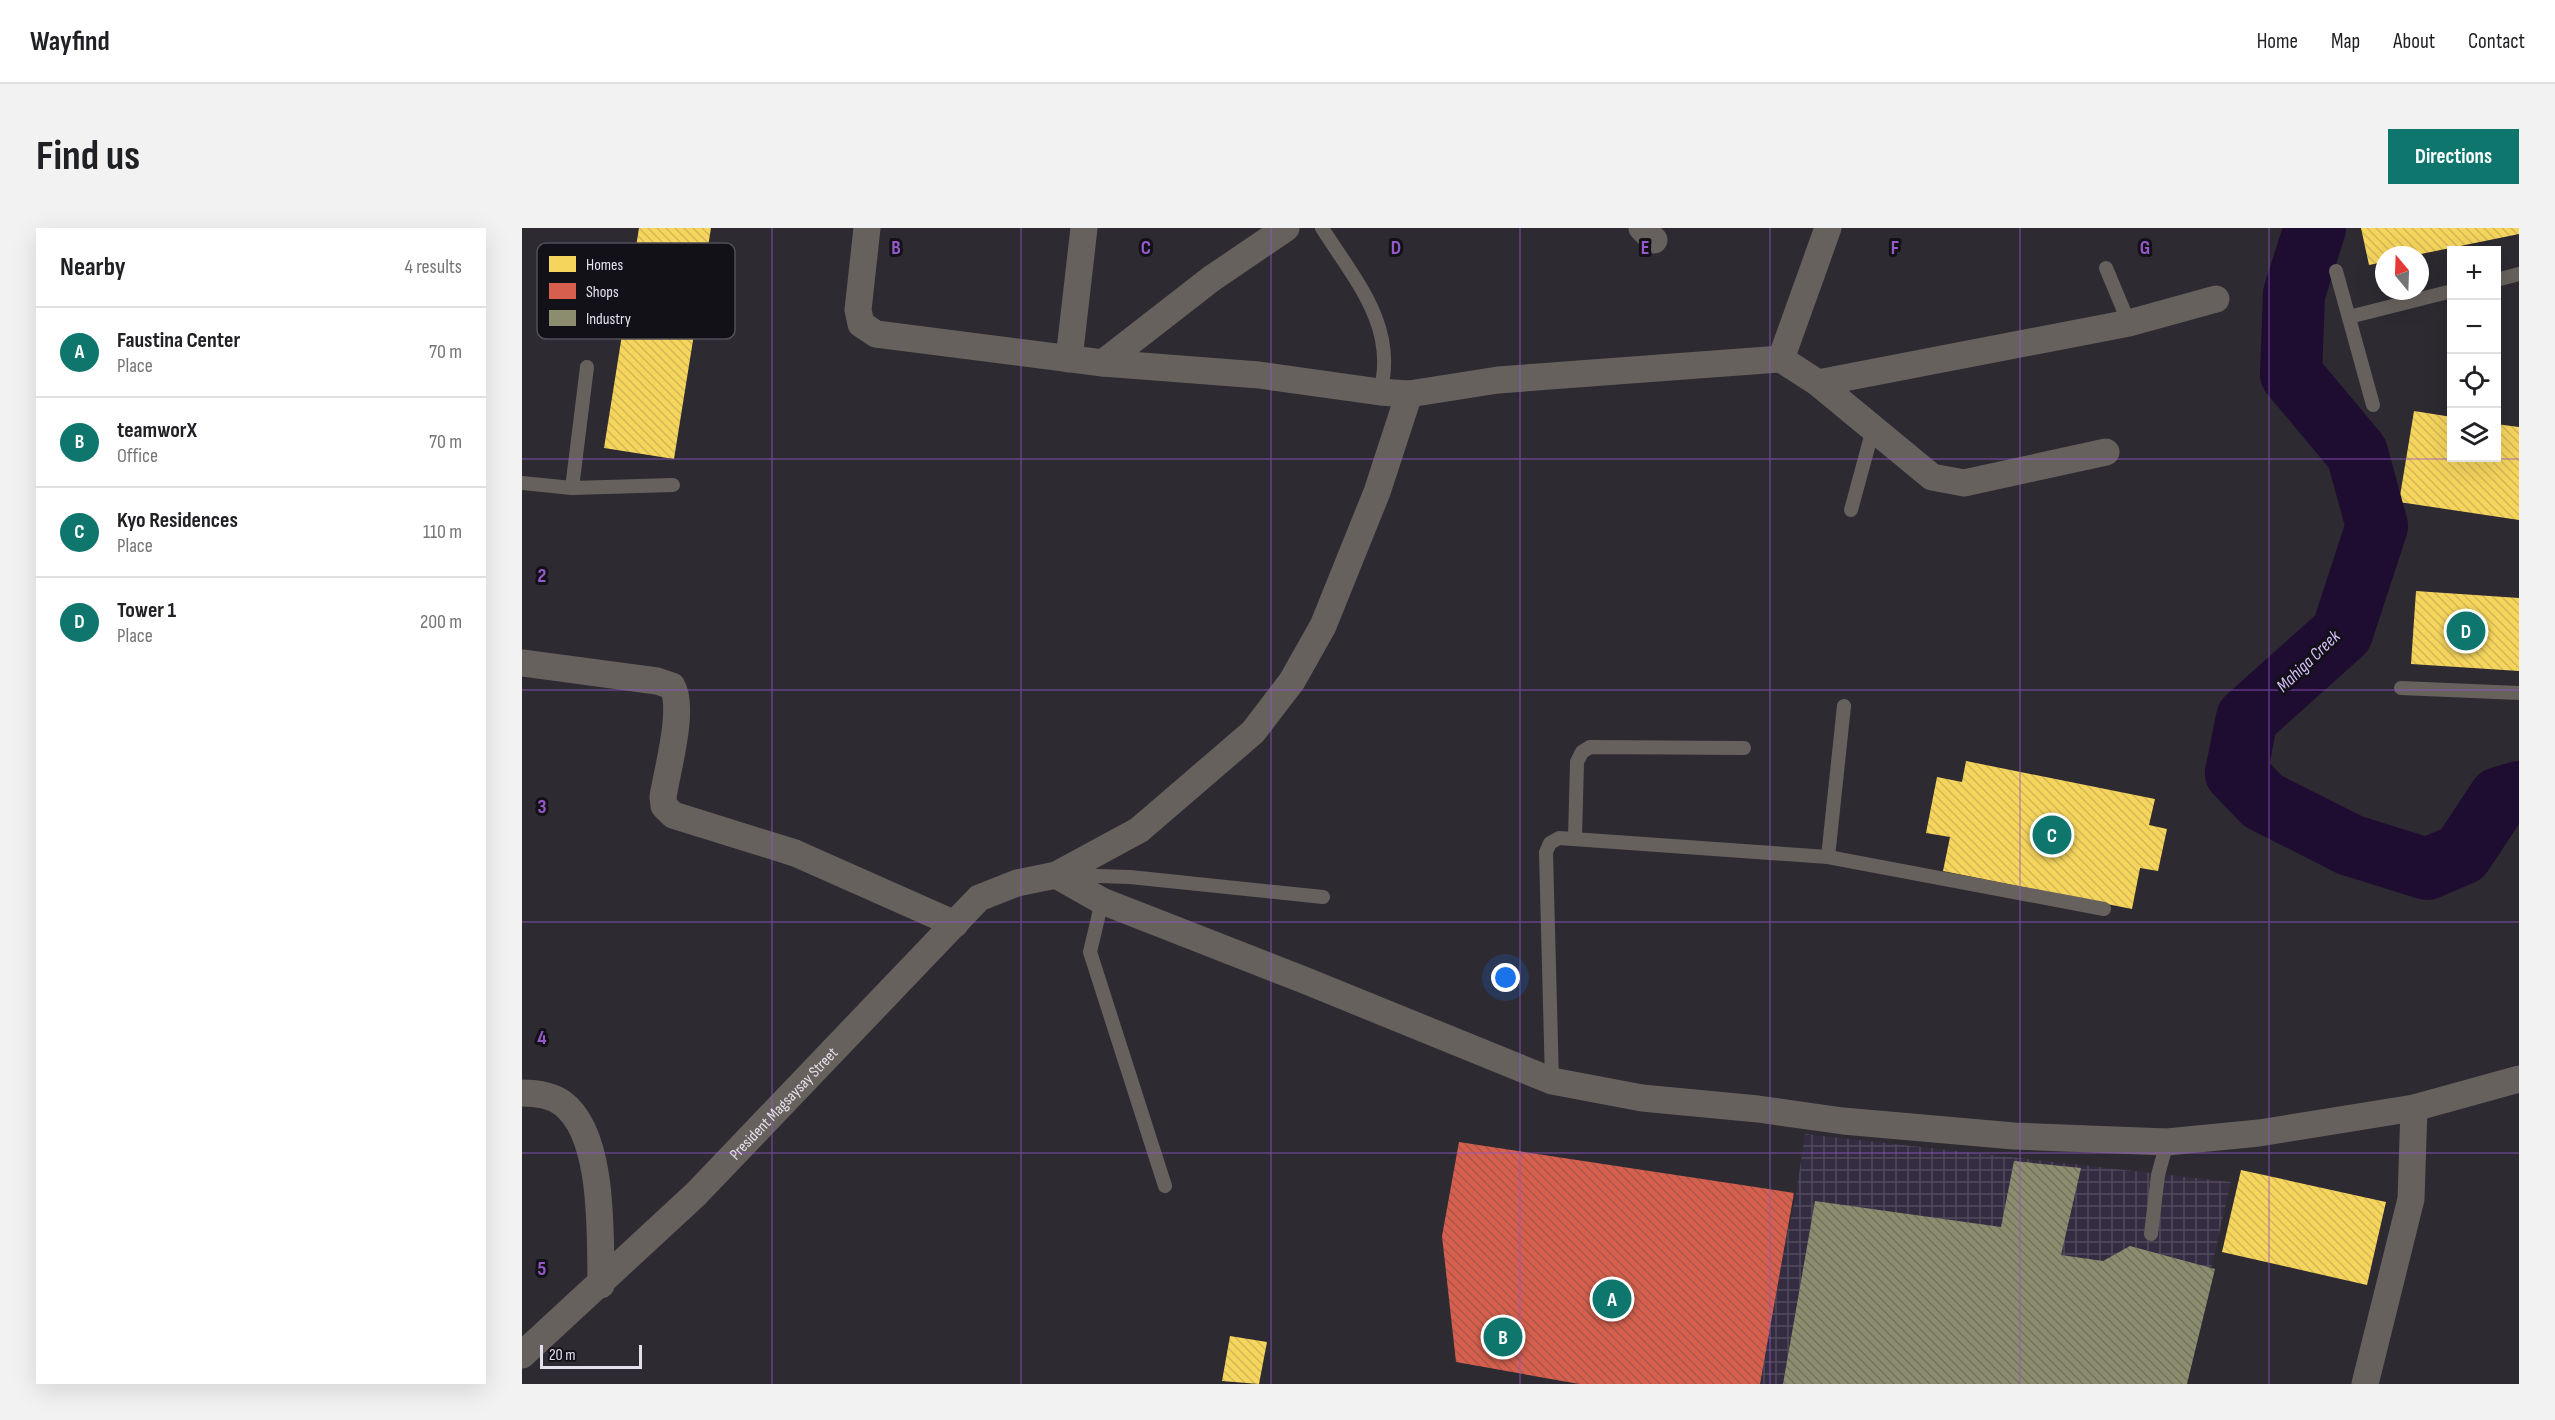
<!DOCTYPE html>
<meta charset="utf-8">
<style>
:root{--surface:#fff;--page:#f2f2f2;--text:#202124;--muted:#757577;--line:#e0e0e0;--accent:#0f766e}
body{margin:0;font-family:"Sofia Sans Condensed",sans-serif;background:var(--page);color:var(--text)}
.controls{position:absolute;right:18px;top:18px;display:grid;overflow:hidden;border-radius:0px;box-shadow:0 6px 24px #0002}
.controls button{width:54px;height:54px;display:grid;place-items:center;padding:0;border:0;border-bottom:2px solid var(--line);background:var(--surface);color:var(--text);font:30px sans-serif}
.compass{position:absolute;left:1853px;top:18px;width:54px;height:54px;border-radius:50%;background:var(--surface);box-shadow:0 6px 24px #0002;rotate:341deg}
.scale{position:absolute;left:18px;bottom:15px;width:102px;box-sizing:border-box;padding-left:6px;border:3px solid #e4e0eb;border-top:0;font-size:16px;line-height:21px;white-space:nowrap;color:#e4e0eb;-webkit-text-stroke:4px #131118;paint-order:stroke}
.you{position:absolute;left:984px;top:750px;width:21px;height:21px;margin:-15px;border:4px solid #fff;border-radius:50%;background:#1a73e8;box-shadow:0 0 0 9px #1a73e833}
.badge{display:grid;place-items:center;width:39px;height:39px;border-radius:50%;background:var(--accent);color:#fff;font-size:20px;font-weight:700}
.pin{position:absolute;translate:-50% -50%;border:3px solid #fff;box-shadow:0 2px 6px #0006}
.list{margin:0;padding:0;list-style:none}
h2{display:flex;justify-content:space-between;align-items:center;height:78px;margin:0;padding:0 24px;font-size:26px}
h2 small{font-size:20px;font-weight:400;color:var(--muted)}
.list li{display:grid;grid-template-columns:39px 1fr auto;gap:18px;align-items:center;box-sizing:border-box;height:90px;padding:0 24px;border-top:2px solid var(--line)}
.list b{display:block;font-size:22px;white-space:nowrap}
.list p{margin:0;font-size:20px;white-space:nowrap;color:var(--muted)}
.list em{font-size:20px;font-style:normal;color:var(--muted)}
.icon{flex:none;width:33px;height:33px;fill:none;stroke:currentColor;stroke-width:2;stroke-linecap:round;stroke-linejoin:round}
.map{position:relative;flex:none;width:1997px;height:1156px;overflow:hidden;border-radius:0px}
header{display:flex;align-items:center;gap:36px;box-sizing:border-box;height:84px;padding:0 30px;background:var(--surface);border-bottom:2px solid var(--line)}
header strong{font-size:28px}
nav{display:flex;gap:33px;margin-inline-start:auto;font-size:21px}
.intro{display:flex;align-items:center;justify-content:space-between;box-sizing:border-box;height:144px;padding:0 36px}
h1{margin:0;font-size:42px}
.button{padding:15px 27px;border-radius:0px;background:var(--accent);color:#fff;font-size:21px;font-weight:700}
main{display:flex;gap:36px;padding:0 36px}
aside{flex:1;background:var(--surface);border-radius:0px;box-shadow:0 6px 24px #0002}
.map>svg:first-child{display:block}
.industrial{fill:url(#industrial-grid)}
.homes{fill:url(#homes-back-hatch)}
.shops{fill:url(#shops-back-hatch)}
.industry{fill:url(#industry-back-hatch)}
.lines{fill:none;stroke-linecap:round;stroke-linejoin:round}
.river{stroke:#1e0c31;stroke-width:62}
.service{stroke:#67615d;stroke-width:14}
.minor{stroke:#67615d;stroke-width:27}
.grid{fill:none;stroke:#9559ca;stroke-width:1.5;stroke-opacity:0.55}
.labels{text-anchor:middle;stroke-width:6;stroke-linejoin:round;paint-order:stroke}
.street-label{font-size:16px;fill:#e4e0eb;stroke:#131118}
.water-label{font-size:18px;font-style:italic;fill:#d6bffb;stroke:#131118}
.key{fill:#131118;stroke:#524f57;stroke-width:1.5}
.key-label{font-size:16px;fill:#e4e0eb}
.grid-label{font-size:20px;text-anchor:middle;font-weight:bold;fill:#9559ca;stroke:#131118;stroke-width:6;stroke-linejoin:round;paint-order:stroke}
</style>
<header>
<strong>Wayfind</strong>
<nav><a>Home</a><a>Map</a><a>About</a><a>Contact</a></nav>
</header>
<div class="intro"><h1>Find us</h1><a class="button">Directions</a></div>
<main>
<aside>
<h2>Nearby<small>4 results</small></h2>
<ul class="list">
<li><span class="badge">A</span><div><b>Faustina Center</b><p>Place</p></div><em>70 m</em></li>
<li><span class="badge">B</span><div><b>teamworX</b><p>Office</p></div><em>70 m</em></li>
<li><span class="badge">C</span><div><b>Kyo Residences</b><p>Place</p></div><em>110 m</em></li>
<li><span class="badge">D</span><div><b>Tower 1</b><p>Place</p></div><em>200 m</em></li>
</ul>
</aside>
<div class="map">
<svg width="1997" height="1156" viewBox="0 0 1997 1156">
<defs>
<pattern id="industrial-grid" width="8" height="8" patternUnits="userSpaceOnUse" patternTransform="scale(1.5)"><rect width="8" height="8" fill="#342c41"/><path d="M0 4h8M4 0v8" fill="none" stroke="#514a5d"/></pattern>
<pattern id="homes-back-hatch" width="6" height="6" patternUnits="userSpaceOnUse" patternTransform="scale(1.5)"><rect width="6" height="6" fill="#f6d55c"/><path d="M-1 5l2 2M0 0l6 6M5-1l2 2" fill="none" stroke="#d2b858"/></pattern>
<pattern id="shops-back-hatch" width="6" height="6" patternUnits="userSpaceOnUse" patternTransform="scale(1.5)"><rect width="6" height="6" fill="#d6604d"/><path d="M-1 5l2 2M0 0l6 6M5-1l2 2" fill="none" stroke="#aa574b"/></pattern>
<pattern id="industry-back-hatch" width="6" height="6" patternUnits="userSpaceOnUse" patternTransform="scale(1.5)"><rect width="6" height="6" fill="#8c8c6e"/><path d="M-1 5l2 2M0 0l6 6M5-1l2 2" fill="none" stroke="#737260"/></pattern>
</defs>
<rect width="100%" height="100%" fill="#2d2a32"/>
<path class="industrial" d="M1283,906l426,48 -46,202h-431l42,-190z"/>
<g class="homes">
<path d="M117,0h72l-37,231 -70,-11z"/>
<path d="M1839,0h158v6l-103,21h-32v7l-15,3z"/>
<path d="M1892,183l38,6v41h44v-34l23,3v93l-120,-18z"/>
<path d="M1894,363l103,7v73l-108,-7z"/>
<path d="M1444,533l189,38 -6,26 18,4 -9,42 -18,-3 -8,41 -189,-38 7,-34 -24,-4 11,-56 25,5z"/>
<path d="M1719,942l145,32 -19,83 -145,-33z"/>
<path d="M708,1108l37,6 -8,42 -37,-3z"/>
</g>
<path class="shops" d="M937,914l335,51 -34,191h-181l-123,-22 -14,-126z"/>
<path class="industry" d="M1492,933l67,7 -20,87 42,6 27,-15 85,23 -28,115h-404l32,-183 186,26z"/>
<g class="lines">
<path class="river" d="M1793,0l-21,66 -3,80 66,79 20,73 -35,107 -95,85 -11,55 27,28 87,44 77,24 35,-15 37,-56 20,-6"/>
<g class="service">
<path d="M800,0c33,52 76,99 58,164"/>
<path d="M1584,40l23,55"/>
<path d="M1814,43l37,134"/>
<path d="M1974,52l23,-6"/>
<path d="M1827,89l103,-26"/>
<path d="M0,255l50,5 101,-3"/>
<path d="M50,260l15,-121"/>
<path d="M1329,282l22,-81"/>
<path d="M1879,460l118,5"/>
<path d="M1053,610l2,-76 5,-10 8,-5 154,1"/>
<path d="M1306,629l16,-151"/>
<path d="M546,647l62,2 193,20"/>
<path d="M580,673l-12,51 75,234"/>
<path d="M1030,853l-6,-229 4,-9 9,-5 269,19 276,52"/>
<path d="M1629,1006l7,-59 9,-33"/>
</g>
<g class="minor">
<path d="M345,0l-9,82 3,14 15,10 227,29 156,12 121,17 29,2 89,-14 283,-21 37,24 114,94 32,6 142,-31"/>
<path d="M1120,0l12,12"/>
<path d="M547,131l15,-131"/>
<path d="M1259,131l47,-131"/>
<path d="M581,135l108,-84 75,-51"/>
<path d="M1296,155l311,-60 87,-24"/>
<path d="M0,435l135,18 15,5c13,22 -5,85 -9,111l1,9 9,9 122,38 160,71"/>
<path d="M534,647l46,26 202,79 248,101 90,17 116,11 85,12 171,15 153,6 92,-9 155,-25 105,-29"/>
<path d="M0,865c13,0 29,2 40,10 43,31 38,134 39,182"/>
<path id="s1" d="M0,1127l174,-161 283,-296 38,-15 39,-8 83,-45 114,-98 39,-51 31,-55 54,-134 32,-98"/>
<path d="M1843,1156l46,-185 3,-91"/>
</g>
</g>
<path class="grid" d="M250,0v1156M499,0v1156M749,0v1156M998,0v1156M1248,0v1156M1498,0v1156M1747,0v1156M0,231h1997M0,462h1997M0,694h1997M0,925h1997"/>
<g class="labels">
<g class="street-label">
<text dy="6" stroke="none"><textPath href="#s1" startOffset="363">President Magsaysay Street</textPath></text>
</g>
<g class="water-label">
<text transform="translate(1786 433) rotate(-44)" y="6">Mahiga Creek</text>
</g>
</g>
<rect x="15" y="15" width="198" height="96" rx="9" class="key"/>
<rect x="27" y="28" width="27" height="16" fill="#f6d55c"/>
<rect x="27" y="55" width="27" height="16" fill="#d6604d"/>
<rect x="27" y="82" width="27" height="16" fill="#8c8c6e"/>
<g class="key-label">
<text x="64" y="42">Homes</text>
<text x="64" y="69">Shops</text>
<text x="64" y="96">Industry</text>
</g>
<g class="grid-label">
<text x="374" y="26">B</text>
<text x="624" y="26">C</text>
<text x="874" y="26">D</text>
<text x="1123" y="26">E</text>
<text x="1373" y="26">F</text>
<text x="1623" y="26">G</text>
<text x="20" y="354">2</text>
<text x="20" y="585">3</text>
<text x="20" y="816">4</text>
<text x="20" y="1047">5</text>
</g>
</svg>
<div class="controls">
<button>+</button>
<button>−</button>
<button><svg class="icon" aria-label="locate" viewBox="0 0 24 24"><circle cx="12" cy="12" r="6"/><path d="M12 2v4M12 18v4M2 12h4M18 12h4"/></svg></button>
<button><svg class="icon" aria-label="layers" viewBox="0 0 24 24"><path d="M12 4l9 5-9 5-9-5zM3 14l9 5 9-5"/></svg></button>
</div>
<svg class="compass" viewBox="-18 -18 36 36"><path d="M0-13l5 13h-10z" fill="#e53935"/><path d="M0 13l5-13h-10z" fill="#757577"/></svg>
<div class="scale">20 m</div>
<div class="you"></div>
<div class="pin badge" style="left:1090px;top:1071px">A</div>
<div class="pin badge" style="left:981px;top:1109px">B</div>
<div class="pin badge" style="left:1530px;top:607px">C</div>
<div class="pin badge" style="left:1944px;top:403px">D</div>
</div>
</main>
